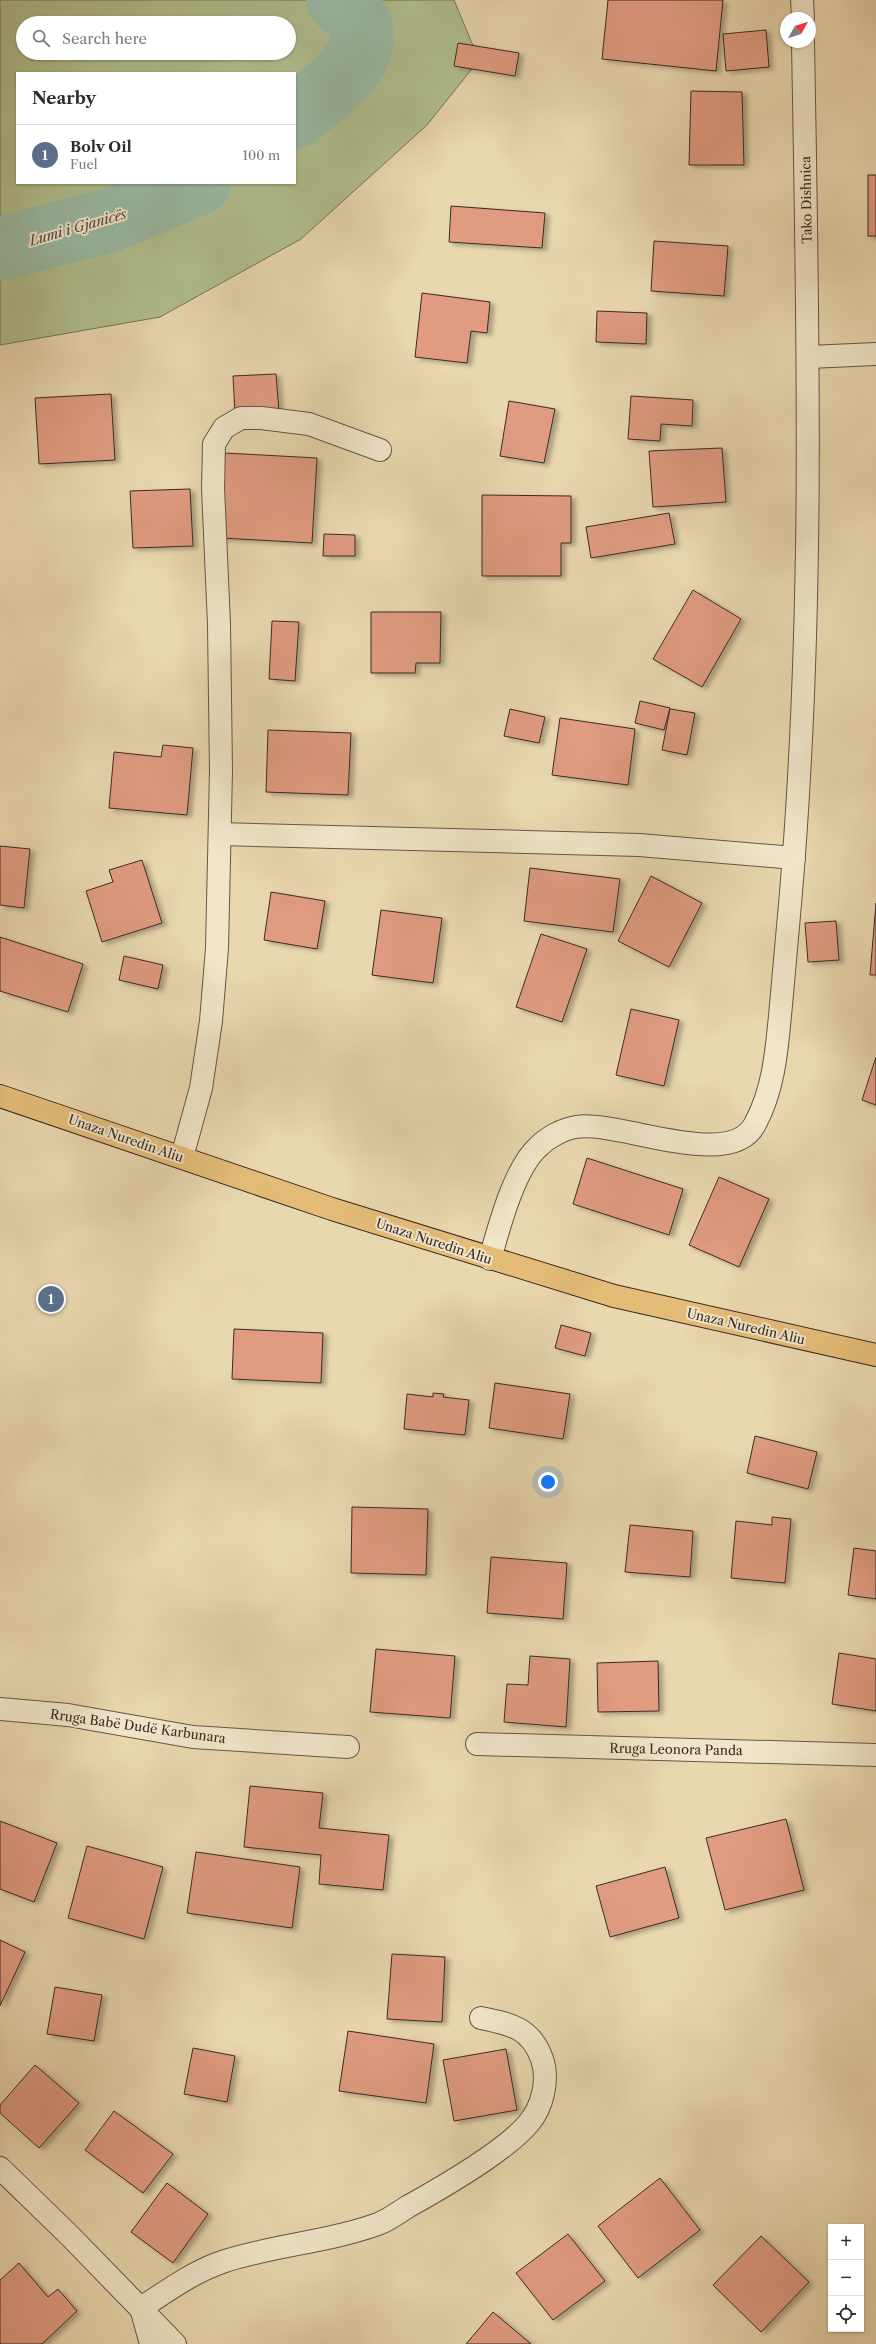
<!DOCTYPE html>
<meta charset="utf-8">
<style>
:root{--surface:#fff;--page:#f7f7f7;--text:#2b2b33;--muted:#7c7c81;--line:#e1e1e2;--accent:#d93025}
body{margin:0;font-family:"Libre Caslon Text",serif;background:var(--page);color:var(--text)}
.controls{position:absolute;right:12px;bottom:12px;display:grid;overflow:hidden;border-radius:0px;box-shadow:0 1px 3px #0004}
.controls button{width:36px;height:36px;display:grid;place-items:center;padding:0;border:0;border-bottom:1px solid var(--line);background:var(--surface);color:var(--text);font:20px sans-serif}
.compass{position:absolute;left:780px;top:12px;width:36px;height:36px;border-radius:50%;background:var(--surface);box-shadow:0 1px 3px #0004;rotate:51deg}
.you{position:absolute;left:548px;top:1482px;width:14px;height:14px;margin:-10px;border:3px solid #fff;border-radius:50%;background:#1a73e8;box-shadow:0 0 0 6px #1a73e833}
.badge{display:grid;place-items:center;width:26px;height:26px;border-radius:50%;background:var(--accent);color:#fff;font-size:13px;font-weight:700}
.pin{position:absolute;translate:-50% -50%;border:2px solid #fff;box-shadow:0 1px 4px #0006}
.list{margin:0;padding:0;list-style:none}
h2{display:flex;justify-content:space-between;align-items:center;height:52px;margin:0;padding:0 16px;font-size:17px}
h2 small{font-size:13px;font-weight:400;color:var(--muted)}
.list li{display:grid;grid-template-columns:26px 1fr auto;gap:12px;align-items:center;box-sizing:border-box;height:60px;padding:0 16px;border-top:1px solid var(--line)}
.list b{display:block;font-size:15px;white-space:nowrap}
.list p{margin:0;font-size:13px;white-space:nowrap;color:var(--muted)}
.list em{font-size:13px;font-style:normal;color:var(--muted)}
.icon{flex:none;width:22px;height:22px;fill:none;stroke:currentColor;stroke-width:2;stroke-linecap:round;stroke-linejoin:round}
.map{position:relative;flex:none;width:876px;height:2344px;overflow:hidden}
.search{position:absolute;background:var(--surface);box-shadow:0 1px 3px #0004;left:16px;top:16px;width:280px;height:44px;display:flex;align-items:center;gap:10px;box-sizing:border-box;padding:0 14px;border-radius:22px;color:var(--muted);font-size:15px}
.panel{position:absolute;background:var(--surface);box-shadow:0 1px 3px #0004;left:16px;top:72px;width:280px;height:112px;border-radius:0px}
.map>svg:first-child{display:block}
.green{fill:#b1bf8f;stroke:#75755a;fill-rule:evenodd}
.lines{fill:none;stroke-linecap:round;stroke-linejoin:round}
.river{stroke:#99baa4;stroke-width:64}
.building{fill:#e09b80;stroke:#392b25;filter:url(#shadow)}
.street-casing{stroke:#655647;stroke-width:24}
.primary-casing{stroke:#392b25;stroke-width:24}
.street{stroke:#f1e5ca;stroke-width:22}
.primary{stroke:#e4bc77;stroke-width:22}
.labels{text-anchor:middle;stroke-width:4;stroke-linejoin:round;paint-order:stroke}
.street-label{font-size:13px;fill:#392b25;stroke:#f1e5ca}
.water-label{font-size:14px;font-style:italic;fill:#514f45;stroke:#f1e5ca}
</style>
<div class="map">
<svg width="876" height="2344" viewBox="0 0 876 2344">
<defs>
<filter id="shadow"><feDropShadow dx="4.5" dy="2.5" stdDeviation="2" flood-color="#0004"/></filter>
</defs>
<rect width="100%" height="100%" fill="#e9d7ae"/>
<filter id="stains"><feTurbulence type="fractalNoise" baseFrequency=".005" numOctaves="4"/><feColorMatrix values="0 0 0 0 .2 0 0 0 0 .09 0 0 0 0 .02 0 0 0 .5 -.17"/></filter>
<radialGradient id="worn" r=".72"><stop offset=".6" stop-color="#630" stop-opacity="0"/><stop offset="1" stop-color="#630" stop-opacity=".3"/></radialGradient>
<path class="green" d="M0,0h454l25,60 -52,65 -126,114 -141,78 -160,28zM23,23h266v30h-266zM17,73h278v110h-278z"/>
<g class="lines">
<g class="river">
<path d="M295,117c23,-20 75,-53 66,-88 -3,-12 -14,-21 -23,-29"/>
<path d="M0,249l108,-28 91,-38"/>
</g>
</g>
<g class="building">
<path d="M608,0h115l-7,71 -114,-12z"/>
<path d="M766,30l3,37 -43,4 -3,-37z"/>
<path d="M458,43l61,10 -4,23 -61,-10z"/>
<path d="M691,91l51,1 2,73h-55z"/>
<rect x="868" y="175" width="8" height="61"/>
<path d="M451,206l94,7 -3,35 -93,-6z"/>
<path d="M654,241l74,5 -4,50 -73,-5z"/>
<path d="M422,293l68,9 -3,31 -16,-2 -4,32 -52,-6z"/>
<path d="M597,311l50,2 -1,31 -50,-2z"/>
<path d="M276,374l3,38 -44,2 -2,-38z"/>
<path d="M111,394l4,66 -76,4 -4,-66z"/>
<path d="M631,396l62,4 -1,26 -31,-2 -1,17 -32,-2z"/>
<path d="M509,401l46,8 -11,54 -44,-7z"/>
<path d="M722,448l4,54 -73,5 -4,-56z"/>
<path d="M225,453l92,5 -5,85 -91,-5z"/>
<path d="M190,489l3,57 -60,2 -3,-57z"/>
<path d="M482,495l89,1v47h-10v33h-79z"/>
<path d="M669,513l6,31 -84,14 -5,-31z"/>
<path d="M324,534l31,1v21h-32z"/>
<path d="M693,590l48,29 -39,68 -49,-28z"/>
<path d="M371,612h70l-1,51h-24l-1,10h-44z"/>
<path d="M272,621l27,1 -4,59 -26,-2z"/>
<path d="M640,701l30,7 -6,22 -29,-7z"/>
<path d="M510,709l35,8 -6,26 -35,-7z"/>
<path d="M670,709l25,4 -8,42 -25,-5z"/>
<path d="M560,718l75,11 -7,56 -76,-10z"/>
<path d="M268,730l83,3 -3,62 -82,-3z"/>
<path d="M163,745l30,3 -6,67 -78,-7 5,-56 47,5z"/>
<path d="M0,846l30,3 -6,59 -24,-3z"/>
<path d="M142,860l20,63 -60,19 -16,-51 27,-9 -4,-12z"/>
<path d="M530,868l90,11 -7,53 -89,-11z"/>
<path d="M651,876l51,27 -33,64 -51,-26z"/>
<path d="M271,892l54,9 -8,48 -53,-9z"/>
<path d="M876,903v72h-6z"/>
<path d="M381,910l61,8 -9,65 -61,-8z"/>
<path d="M836,921l3,39 -31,2 -3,-39z"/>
<path d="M541,934l46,15 -25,73 -46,-15z"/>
<path d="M0,937l83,27 -15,48 -68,-21z"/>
<path d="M124,956l39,9 -5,24 -39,-9z"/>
<path d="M631,1009l48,11 -15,66 -48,-11z"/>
<path d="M876,1057v48l-14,-5z"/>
<path d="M587,1158l96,31 -14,46 -96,-31z"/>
<path d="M719,1177l50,22 -30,68 -50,-22z"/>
<path d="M561,1325l30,8 -6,23 -30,-8z"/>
<path d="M234,1329l89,4 -2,50 -89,-4z"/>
<path d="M495,1383l75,11 -7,45 -74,-11z"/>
<path d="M433,1393l11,1 -1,3 26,3 -4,35 -61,-6 3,-35 26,3z"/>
<path d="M755,1436l62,16 -9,37 -61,-16z"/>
<path d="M352,1507l76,2 -2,66 -75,-2z"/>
<path d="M772,1517l19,2 -6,64 -54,-5 5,-57 36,4z"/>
<path d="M630,1525l63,6 -3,46 -65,-5z"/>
<path d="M854,1548l22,3v48l-28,-4z"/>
<path d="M491,1557l76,6 -4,56 -76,-6z"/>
<path d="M376,1649l79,7 -5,62 -80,-6z"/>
<path d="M839,1653l37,6v52l-44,-7z"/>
<path d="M530,1656l40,3 -4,68 -62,-5 3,-38 21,1z"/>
<path d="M658,1661l1,50 -61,1 -1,-49z"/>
<path d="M250,1786l73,7 -4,35 70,7 -6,55 -64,-6 2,-29 -77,-8z"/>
<path d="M786,1819l18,71 -79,20 -19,-72z"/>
<path d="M0,1821l57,22 -23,59 -34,-13z"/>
<path d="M87,1846l76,21 -19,72 -76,-21z"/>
<path d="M196,1852l104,15 -8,61 -105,-15z"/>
<path d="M665,1867l14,51 -69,19 -14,-51z"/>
<path d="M0,1940l25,12 -25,54z"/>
<path d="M392,1954l53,3 -3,65 -55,-3z"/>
<path d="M55,1987l47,8 -8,46 -47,-7z"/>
<path d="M348,2031l86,13 -8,59 -87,-12z"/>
<path d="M193,2048l42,8 -8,46 -43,-8z"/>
<path d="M506,2049l11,61 -63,11 -11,-61z"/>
<path d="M35,2065l44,38 -40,45 -39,-35v-8z"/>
<path d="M114,2111l59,43 -30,39 -58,-43z"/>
<path d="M660,2178l40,52 -62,48 -40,-52z"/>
<path d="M167,2183l41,31 -35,49 -42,-31z"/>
<path d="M568,2234l37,47 -52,39 -37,-47z"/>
<path d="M761,2236l48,46 -48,50 -48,-47z"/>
<path d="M19,2263l29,34 10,-8 19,22 -35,33h-42v-64z"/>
<path d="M493,2312l38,32h-65z"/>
</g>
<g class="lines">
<defs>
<g id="street">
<path d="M802,0l1,18"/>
<path d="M809,357l67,-3"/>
<path d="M220,834l419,11 155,13"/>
<path d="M182,1157l19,-69 10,-67 6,-73 4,-177 -2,-147 -6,-136 1,-44 10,-16 17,-10h20l48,6 71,26"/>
<path d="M490,1259c9,-32 24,-90 48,-112 10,-10 25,-18 38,-20 43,-7 155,45 179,-3 20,-37 22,-78 26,-119 3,-34 6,-68 9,-101 25,-287 18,-575 13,-862"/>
<path d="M0,1709l68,6 125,22 155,10"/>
<path d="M477,1744l399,11"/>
<path d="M0,2168l70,68 105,108"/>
<path d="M151,2344l-10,-36c26,-17 53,-37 84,-47 50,-16 103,-19 153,-37 11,-4 21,-12 31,-18 34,-19 95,-54 119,-82 15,-17 21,-45 14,-65 -11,-31 -31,-35 -61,-41"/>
</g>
<path id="primary" d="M0,1096l332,113 282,87 262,59"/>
</defs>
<use href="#street" class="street-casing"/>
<use href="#primary" class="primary-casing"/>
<use href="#street" class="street"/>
<use href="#primary" class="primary"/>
</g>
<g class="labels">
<g class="street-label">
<text transform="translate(806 200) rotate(-91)" y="5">Tako Dishnica</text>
<text transform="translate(126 1138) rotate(19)" y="5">Unaza Nuredin Aliu</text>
<text transform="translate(434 1241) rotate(18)" y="5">Unaza Nuredin Aliu</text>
<text transform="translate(746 1326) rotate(13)" y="5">Unaza Nuredin Aliu</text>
<text transform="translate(138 1726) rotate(8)" y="5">Rruga Babë Dudë Karbunara</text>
<text transform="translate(676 1749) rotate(1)" y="5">Rruga Leonora Panda</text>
</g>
<g class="water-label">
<text transform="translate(78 227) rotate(-16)" y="5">Lumi i Gjanicës</text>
</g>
</g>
<rect width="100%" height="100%" filter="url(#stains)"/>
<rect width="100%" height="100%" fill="url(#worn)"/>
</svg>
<div class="controls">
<button>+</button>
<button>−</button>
<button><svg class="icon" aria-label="locate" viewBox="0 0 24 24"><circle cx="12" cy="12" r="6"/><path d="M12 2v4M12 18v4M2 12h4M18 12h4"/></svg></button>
</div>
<svg class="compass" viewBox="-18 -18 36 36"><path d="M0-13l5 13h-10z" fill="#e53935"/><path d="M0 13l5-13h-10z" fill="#7c7c81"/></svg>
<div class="you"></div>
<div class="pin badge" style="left:51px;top:1299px;background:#5c6f8a">1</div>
<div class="search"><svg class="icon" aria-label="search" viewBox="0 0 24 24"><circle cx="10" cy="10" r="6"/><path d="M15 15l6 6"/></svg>Search here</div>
<section class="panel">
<h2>Nearby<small></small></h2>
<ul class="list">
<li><span class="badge" style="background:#5c6f8a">1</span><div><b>Bolv Oil</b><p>Fuel</p></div><em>100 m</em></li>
</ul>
</section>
</div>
